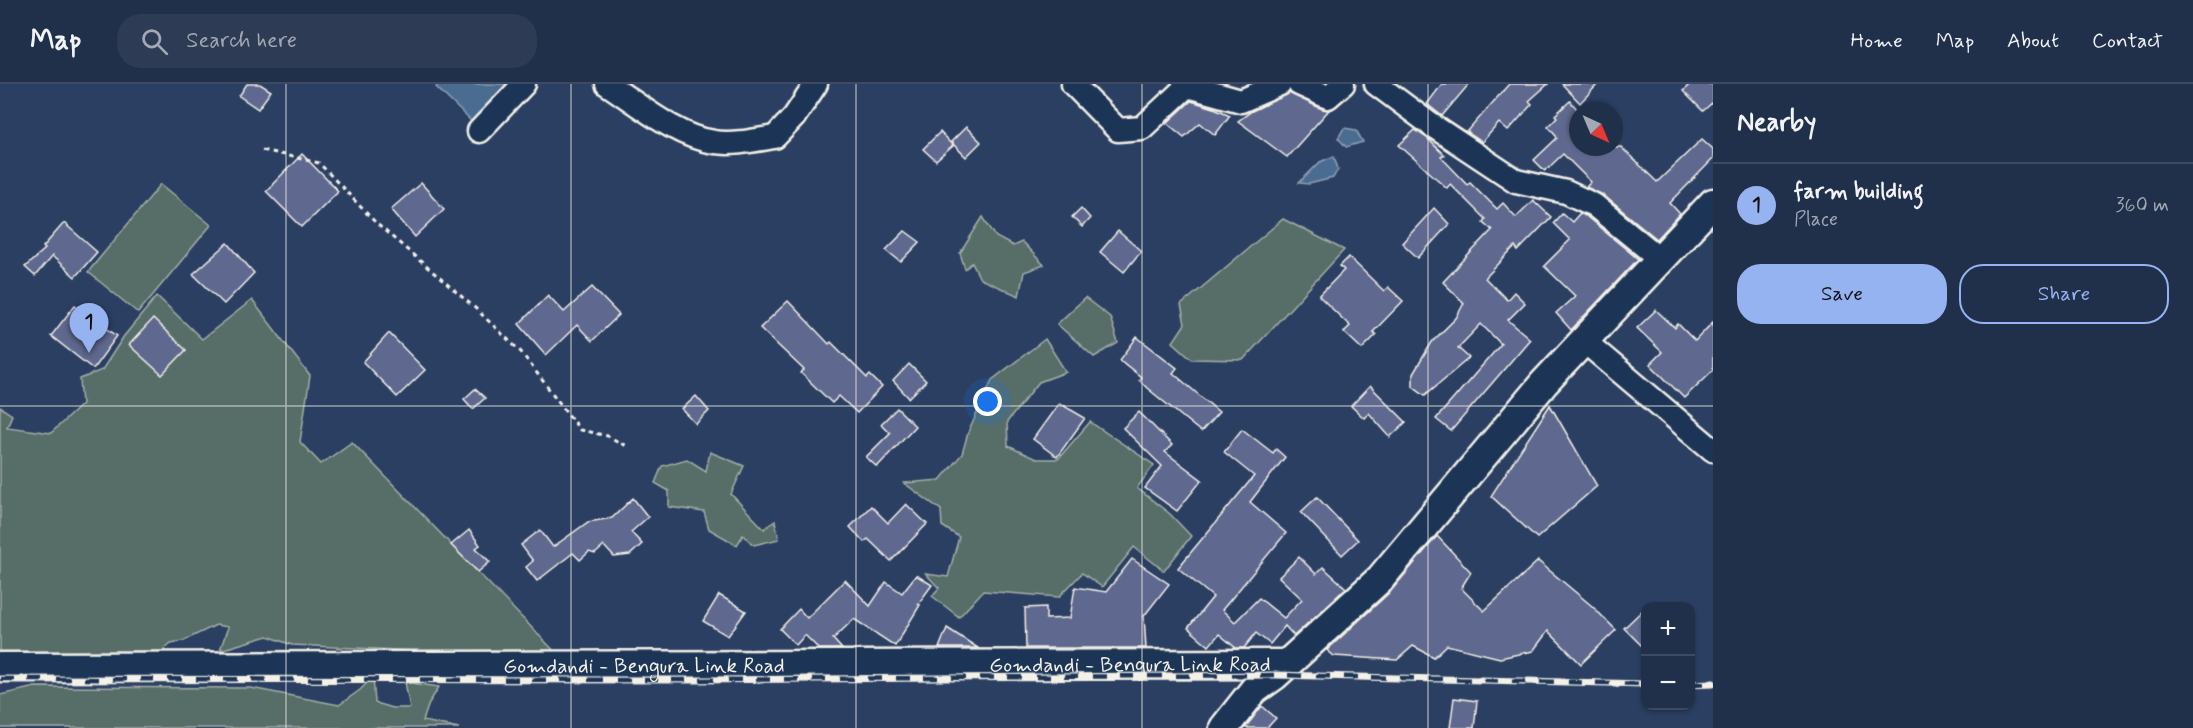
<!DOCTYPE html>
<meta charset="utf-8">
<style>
:root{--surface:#202f4a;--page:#2d3b54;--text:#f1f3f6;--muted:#a2a9b5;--line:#3d4a62;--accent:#95b2f1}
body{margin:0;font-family:Mynerve,sans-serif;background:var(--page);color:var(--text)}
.controls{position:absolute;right:18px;bottom:18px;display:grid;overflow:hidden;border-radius:12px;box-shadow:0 2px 4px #0004}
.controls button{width:54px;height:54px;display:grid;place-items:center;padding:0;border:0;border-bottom:2px solid var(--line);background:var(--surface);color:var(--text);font:30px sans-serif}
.compass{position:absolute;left:1569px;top:18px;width:54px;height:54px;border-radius:50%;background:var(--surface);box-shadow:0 2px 4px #0004;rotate:136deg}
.you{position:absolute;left:988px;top:318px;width:21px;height:21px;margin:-15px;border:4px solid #fff;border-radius:50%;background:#1a73e8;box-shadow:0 0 0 9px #1a73e833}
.badge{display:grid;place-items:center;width:39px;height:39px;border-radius:50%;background:var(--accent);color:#111;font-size:20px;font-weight:700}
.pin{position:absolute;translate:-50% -50px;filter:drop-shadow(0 2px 3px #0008)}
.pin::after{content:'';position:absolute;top:32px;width:21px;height:18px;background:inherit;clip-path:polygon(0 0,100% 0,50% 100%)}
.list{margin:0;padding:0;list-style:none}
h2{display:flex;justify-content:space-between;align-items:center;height:78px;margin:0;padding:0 24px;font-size:26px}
h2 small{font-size:20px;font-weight:400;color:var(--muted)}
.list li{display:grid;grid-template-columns:39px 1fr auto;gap:18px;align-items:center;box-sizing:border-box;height:84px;padding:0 24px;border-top:2px solid var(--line)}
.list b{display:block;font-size:22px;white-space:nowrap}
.list p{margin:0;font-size:20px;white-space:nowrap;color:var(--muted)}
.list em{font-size:20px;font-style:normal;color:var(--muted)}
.actions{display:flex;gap:12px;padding:18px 24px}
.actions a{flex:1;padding:14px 0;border:2px solid var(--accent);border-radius:24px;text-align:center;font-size:21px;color:var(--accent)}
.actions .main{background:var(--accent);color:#111}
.icon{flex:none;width:33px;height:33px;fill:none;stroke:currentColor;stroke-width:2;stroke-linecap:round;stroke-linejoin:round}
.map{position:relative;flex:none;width:1713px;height:644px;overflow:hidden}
header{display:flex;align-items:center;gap:36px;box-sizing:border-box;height:84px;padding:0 30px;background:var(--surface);border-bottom:2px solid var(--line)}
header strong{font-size:28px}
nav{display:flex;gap:33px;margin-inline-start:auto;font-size:21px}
.search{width:420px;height:54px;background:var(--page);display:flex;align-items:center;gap:15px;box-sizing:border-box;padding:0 21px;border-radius:24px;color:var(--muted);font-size:22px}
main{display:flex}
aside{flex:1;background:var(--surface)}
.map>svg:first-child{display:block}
.green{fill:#576d68;stroke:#a6afa8;stroke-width:1.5}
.water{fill:#4b6c91;stroke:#8fa1b4;stroke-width:1.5}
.building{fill:#5e678e;stroke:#f4f1e8;stroke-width:1.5}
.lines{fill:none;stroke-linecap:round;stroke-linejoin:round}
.minor-casing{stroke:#f4f1e8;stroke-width:27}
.major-casing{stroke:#f4f1e8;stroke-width:33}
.path{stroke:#f4f1e8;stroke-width:3;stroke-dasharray:4.5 4.5;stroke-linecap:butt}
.minor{stroke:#1d3557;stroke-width:22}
.major{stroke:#1d3557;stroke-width:28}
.rail-casing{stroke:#f4f1e8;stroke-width:7}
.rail{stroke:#1d3557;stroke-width:4.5;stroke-dasharray:14;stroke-linecap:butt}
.grid{fill:none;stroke:#f4f1e8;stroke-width:1.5;stroke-opacity:0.55}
.labels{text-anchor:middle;stroke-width:4.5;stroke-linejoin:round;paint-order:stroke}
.street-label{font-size:21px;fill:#f4f1e8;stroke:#1d3557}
</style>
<header>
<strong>Map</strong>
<div class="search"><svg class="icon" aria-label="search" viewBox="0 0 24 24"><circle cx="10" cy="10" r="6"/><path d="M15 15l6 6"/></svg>Search here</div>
<nav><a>Home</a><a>Map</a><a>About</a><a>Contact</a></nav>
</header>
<main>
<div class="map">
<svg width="1713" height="644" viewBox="0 0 1713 644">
<rect width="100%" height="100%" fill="#2a3f62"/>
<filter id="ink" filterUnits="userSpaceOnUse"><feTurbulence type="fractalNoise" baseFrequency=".0167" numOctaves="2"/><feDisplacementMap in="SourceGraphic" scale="12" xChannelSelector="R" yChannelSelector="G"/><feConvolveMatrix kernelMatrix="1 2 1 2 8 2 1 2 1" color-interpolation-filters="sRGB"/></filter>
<g filter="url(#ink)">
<g class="green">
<path d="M161,100l50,41 -73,88 -50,-41z"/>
<path d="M983,133l13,20 17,9 9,-4 22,23 -20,7 -5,24 -39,-17 -8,-16 -7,6 -5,-16z"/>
<path d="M1283,135l61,31 -101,110 -51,-1 -19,-17 12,-18 -4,-19z"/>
<path d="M157,212l45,43 50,-39 58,76 -10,66 21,22 31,-22 209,216 -269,-13 -24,-9 -48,14 8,-23 -12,-2 -33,16 -12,2 -21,19 -150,-4v-251l12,8 -5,12 44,6 31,-29 -2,-25 22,-9 22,-34z"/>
<path d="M1085,214l25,19 8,26 -24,14 -37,-33z"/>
<path d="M1045,255l21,33 -27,10 -32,40 1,24 28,13h22l32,-37 64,43 -17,23 33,26 21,22 -27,35 -30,-24 -32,40 -20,-14 -23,24 -76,-6 -24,26 -27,-21 7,-8 -13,-14 22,3 11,-40 -17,-11 -1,-16 -37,-27 36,-3 22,-26 6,-21 24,-53z"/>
<path d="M710,368l34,14 -13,28 33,35 11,-8 4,18 -25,6 -11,-10 -6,10 -28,-16 -5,-17 -35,-5v-16l-14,-8 7,-17 25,-7 19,12z"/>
<path d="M373,593l2,26 17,5h18l-5,-26 34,5 -10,16 -6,18 36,7h-459v-33l35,-8 216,1 88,17 21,-15z"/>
</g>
<g class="water">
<path d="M439,0h72l-38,39 -37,-36z"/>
<path d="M1344,44l12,2 7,12 -17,5 -8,-9z"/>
<path d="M1334,72l4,13 -5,9 -24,6 -10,-1 21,-21z"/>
</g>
<g class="building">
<path d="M247,0h13l11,7 -13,18 -19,-13z"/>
<path d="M1442,0h27l-27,32 -15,-12z"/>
<path d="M1509,0h39l-19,17 3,3 -24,27 -9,-8 -17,19 -15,-10z"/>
<path d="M1562,0h36l-18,19z"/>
<path d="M1690,0h23v18l-10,9 -20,-20z"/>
<path d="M1289,9l33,16 7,1 -42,47 -49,-36 14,-10z"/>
<path d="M1191,17l23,7 16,7 -15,20 -15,-12 -16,14 -17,-14z"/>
<path d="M1570,17l8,9v37h43l36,35 45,-43 11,10v10l-43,44 10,11 -23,25 -54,-44 -17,-8 5,-5 -28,-28 -18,17 -11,-11 23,-22 -1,-3 -8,-9 9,-9 -2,-2z"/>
<path d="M966,43l15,15 -15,15 -15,-15z"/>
<path d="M1415,46l13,9 16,16 -3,2 26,27 3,-2 27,27 6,-6 13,14 17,-17 18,17 -33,34 -3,-4 -30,31 22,22 7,-8 11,11 -17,17 22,19 -79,92 -15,-12 65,-75 -20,-20 -23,24 11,10 -44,37 -12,-9v-12l19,-32 24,-24 8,-15 -21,-21 49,-52 -9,-8 2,-3 -35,-35 -3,4 -48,-43z"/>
<path d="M940,48l13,14 -17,15 -13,-12z"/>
<path d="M302,70l36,37 -36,36 -36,-36z"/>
<path d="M421,99l23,26 -29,28 -24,-28z"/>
<path d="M1081,124l9,10 -8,9 -10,-10z"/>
<path d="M1434,124l15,16 -31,34 -16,-15z"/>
<path d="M1562,129l10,9 8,-9 7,4 51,42 -67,71 -15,-17 19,-17 -31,-30 26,-26 -17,-17z"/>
<path d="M64,139l33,29 -22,25 -23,-21 -17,20 -10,-9 20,-18 -2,-2z"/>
<path d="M905,147l15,11 -19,20 -15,-12z"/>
<path d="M1118,147l23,20 -17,21 -24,-20z"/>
<path d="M228,159l26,30 -30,31 -31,-30z"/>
<path d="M1349,173l35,34 4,-4 15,14 -30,31 3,3 -14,14 -18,-17 6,-6 -31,-30 25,-26 -4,-4z"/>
<path d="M592,203l27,28 -27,26 -15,-16 -31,30 -27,-31 29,-29 16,17z"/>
<path d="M788,217l41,43 2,-2 36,36 3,-3 12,12 -25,26 -18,-17 -7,7 -31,-30 3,-3 -44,-42z"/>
<path d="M75,221l42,31 -24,33 -42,-33z"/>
<path d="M1656,226l19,18 3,-4 17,17 18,-19v48l-29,28 -34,-34 12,-12 -25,-24z"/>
<path d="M153,235l33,31 -24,25 -33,-30z"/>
<path d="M389,249l36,37 -28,27 -34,-35z"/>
<path d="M1137,253l40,31 -4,5 46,39 -18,20 -54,-44 -8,-8 2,-3 -21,-17z"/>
<path d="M909,280l17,17 -17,17 -16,-17z"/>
<path d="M1370,302l36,36 -16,15 -21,-24 -5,5 -13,-12z"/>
<path d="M475,305l10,9 -12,11 -9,-10z"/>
<path d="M696,312l13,15 -13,13 -14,-15z"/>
<path d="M1059,319l26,15 -28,39 -24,-18z"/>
<path d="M1550,321l47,81 -60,52 -46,-42z"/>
<path d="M897,324l18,18 -38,41 -11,-10 24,-24 -9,-9z"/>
<path d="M1139,328l33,33 -7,7 37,28 -25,31 -32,-23 17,-22 -39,-38z"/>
<path d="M1242,345l31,24 3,-4 9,8 -35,45 36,31 -64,77 13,12 24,-24 25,20 18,-19 -23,-22 20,-20 17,17 7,-7 23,21 -52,48 -9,-10 -15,18 -14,-11 -12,15h-8l-17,-14 -10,12 -21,-18 25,-31 -35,-29 76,-92 -30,-24z"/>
<path d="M1317,413l41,43 -16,15 -41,-43z"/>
<path d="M633,414l15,19 -17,15 11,12 -12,11 -16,2 -10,-11 -9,8 -6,-2 -9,8 -7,-7 -36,28 -11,-14 7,-6 -12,-16 19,-15 13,17 35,-25 24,-4z"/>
<path d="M906,420l21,20 -36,37 -23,-22 -4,3 -14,-15 21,-21 17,17z"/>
<path d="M469,446l11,15 -4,3 14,14 -12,10 -27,-27z"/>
<path d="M1437,452l34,36 -10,16 23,23 54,-50 54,45 24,24 -35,34 -33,-33 -15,20 -33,7 -53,-13 -13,12 -21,-11 -16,14 -63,-4 -7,-6 64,-59z"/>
<path d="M1132,475l37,25 -25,32 2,32h-120l-1,-40 21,-1v12l24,-1 5,-31 31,5z"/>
<path d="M916,491l16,10 -14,19 2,1 -25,41 -41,-27 -21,20 9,10h-23l-14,-14 -9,10 -16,-16 19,-20 8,9 38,-38 25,26 16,-24 16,11z"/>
<path d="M719,511l27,16 -18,25 -25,-15z"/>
<path d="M1646,523v43l-22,-22z"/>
<path d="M947,544l31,20h-39z"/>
<path d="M1454,614l23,3 -3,27h-24z"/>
<path d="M1262,622l14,12 -9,10h-22z"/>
</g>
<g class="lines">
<defs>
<g id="minor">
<path d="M607,0c31,20 70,53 107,58 19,3 42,-2 61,-5l19,-20 22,-33"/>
<path d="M1073,0l45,46 24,-2 45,-42 54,15 39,-17"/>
<path d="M1299,0l29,13 15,-13"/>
<path d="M1376,0l54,40 86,57 50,11 28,13 66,54"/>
<path d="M479,47l45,-47"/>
<path d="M1584,257l129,109"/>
</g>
<g id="major">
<path id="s1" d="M0,583l1287,-3"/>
<path d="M1224,644l30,-38 21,-15 105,-96 164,-196 169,-180"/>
</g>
</defs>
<use href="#minor" class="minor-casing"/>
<use href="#major" class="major-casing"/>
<path class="path" d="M262,66l57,13 58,61 98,84 46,44 59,78 28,6 18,10"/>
<use href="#minor" class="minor"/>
<use href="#major" class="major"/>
<defs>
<g id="rail">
<path d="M0,595l699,1 576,-5 371,9"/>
<path d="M1690,600l23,-1"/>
</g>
</defs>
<use href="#rail" class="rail-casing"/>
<use href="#rail" class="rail"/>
</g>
</g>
<path class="grid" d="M286,0v644M571,0v644M856,0v644M1142,0v644M1428,0v644M0,322h1713"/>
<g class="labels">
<g class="street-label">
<text dy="7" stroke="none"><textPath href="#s1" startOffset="1130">Gomdandi - Bengura Link Road</textPath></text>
<text dy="7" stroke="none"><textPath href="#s1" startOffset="644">Gomdandi - Bengura Link Road</textPath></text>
</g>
</g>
</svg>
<div class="controls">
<button>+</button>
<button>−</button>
</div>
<svg class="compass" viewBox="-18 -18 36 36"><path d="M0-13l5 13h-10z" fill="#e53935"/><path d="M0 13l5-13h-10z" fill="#a2a9b5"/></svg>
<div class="you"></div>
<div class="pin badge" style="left:89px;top:269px">1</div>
</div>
<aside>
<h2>Nearby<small></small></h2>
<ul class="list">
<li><span class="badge">1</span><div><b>farm building</b><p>Place</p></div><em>360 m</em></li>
</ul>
<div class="actions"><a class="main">Save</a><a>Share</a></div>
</aside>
</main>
